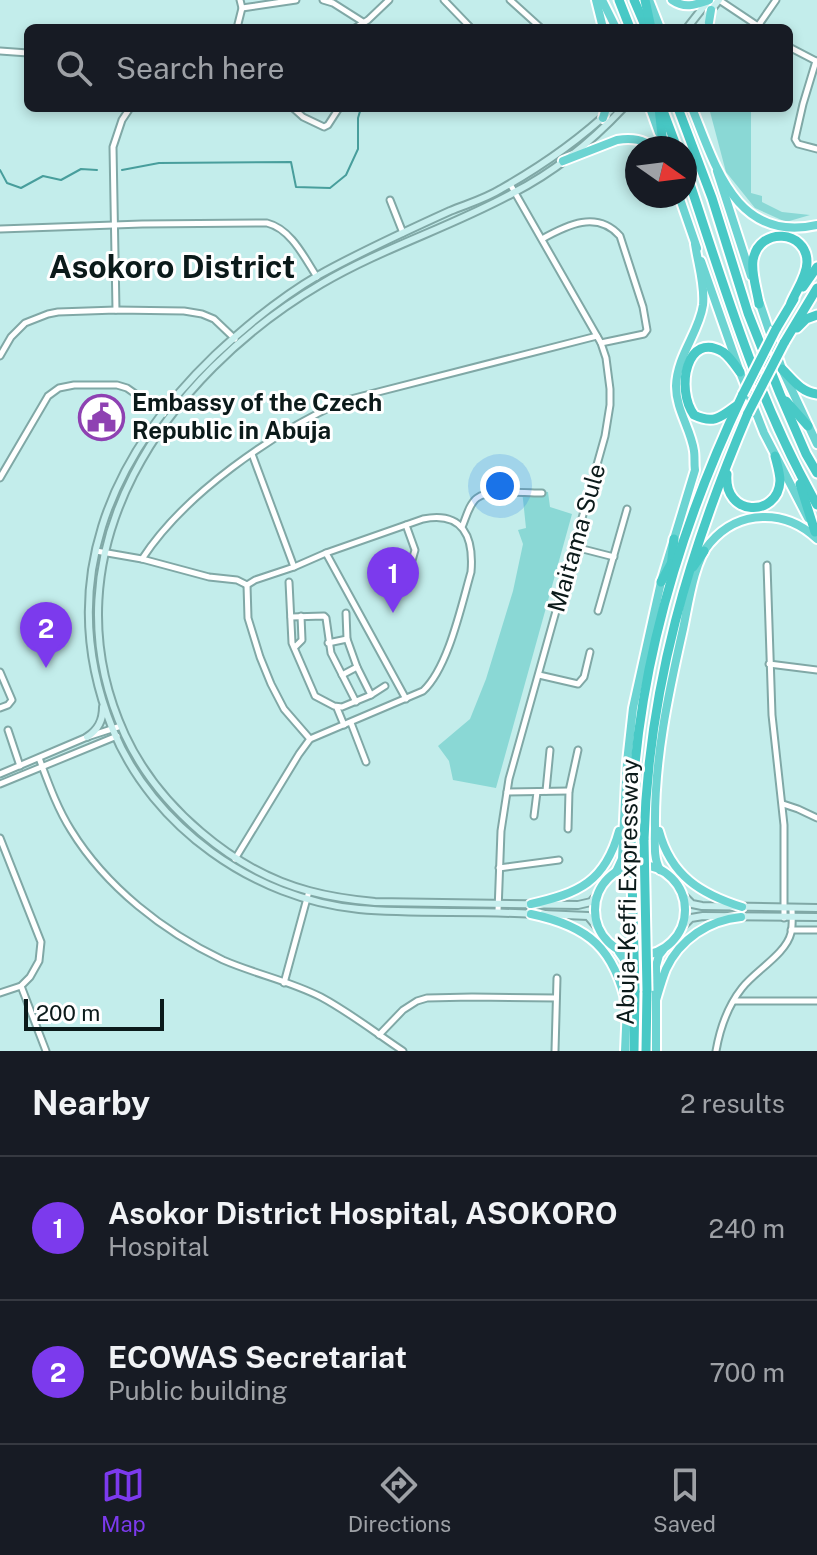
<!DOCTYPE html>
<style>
:root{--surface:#171b24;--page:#20242c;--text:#f1f3f6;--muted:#9ea1a6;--line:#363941;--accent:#7c3aed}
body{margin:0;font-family:"Public Sans",sans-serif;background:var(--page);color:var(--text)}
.compass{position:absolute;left:625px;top:136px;width:72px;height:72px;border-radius:50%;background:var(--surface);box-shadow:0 4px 12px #0003;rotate:104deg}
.scale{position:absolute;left:24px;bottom:20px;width:140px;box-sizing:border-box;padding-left:8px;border:4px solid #0b1a1a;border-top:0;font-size:22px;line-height:28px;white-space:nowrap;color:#0b1a1a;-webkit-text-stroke:6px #fff;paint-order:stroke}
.you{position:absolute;left:500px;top:486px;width:28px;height:28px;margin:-20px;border:6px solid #fff;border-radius:50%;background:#1a73e8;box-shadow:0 0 0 12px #1a73e833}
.badge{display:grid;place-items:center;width:52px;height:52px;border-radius:50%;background:var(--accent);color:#fff;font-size:26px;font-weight:700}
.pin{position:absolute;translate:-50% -66px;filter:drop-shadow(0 2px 4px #0008)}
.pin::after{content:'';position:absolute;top:42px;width:28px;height:24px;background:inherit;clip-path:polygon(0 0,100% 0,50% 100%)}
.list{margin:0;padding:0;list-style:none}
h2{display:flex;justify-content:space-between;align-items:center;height:104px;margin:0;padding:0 32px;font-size:34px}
h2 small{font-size:26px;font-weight:400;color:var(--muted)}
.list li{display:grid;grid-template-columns:52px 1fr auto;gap:24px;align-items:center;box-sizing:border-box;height:144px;padding:0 32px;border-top:2px solid var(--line)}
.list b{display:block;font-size:30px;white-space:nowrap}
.list p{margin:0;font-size:26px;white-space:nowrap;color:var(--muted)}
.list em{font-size:26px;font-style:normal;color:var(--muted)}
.icon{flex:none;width:44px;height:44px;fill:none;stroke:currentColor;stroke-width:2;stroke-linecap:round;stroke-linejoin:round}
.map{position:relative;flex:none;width:817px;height:1051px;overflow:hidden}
.search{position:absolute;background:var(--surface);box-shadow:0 4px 12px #0003;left:24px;right:24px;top:24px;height:88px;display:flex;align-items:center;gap:20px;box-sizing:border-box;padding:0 28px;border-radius:12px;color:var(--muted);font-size:30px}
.sheet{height:392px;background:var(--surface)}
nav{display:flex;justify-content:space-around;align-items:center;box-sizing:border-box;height:112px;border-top:2px solid var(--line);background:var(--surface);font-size:22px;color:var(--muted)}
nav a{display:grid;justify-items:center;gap:4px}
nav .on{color:var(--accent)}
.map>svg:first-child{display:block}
.green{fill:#8ad8d5}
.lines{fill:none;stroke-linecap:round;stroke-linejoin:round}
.stream{stroke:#489e9c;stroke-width:2}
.minor-casing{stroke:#80a8a6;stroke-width:9}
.secondary-casing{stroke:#80a8a6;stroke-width:10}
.trunk-casing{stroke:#fff;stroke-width:12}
.motorway-casing{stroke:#fff;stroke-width:13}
.minor{stroke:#fff;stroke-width:5}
.secondary{stroke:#c8efee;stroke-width:6}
.trunk{stroke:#6cd4d2;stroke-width:8}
.motorway{stroke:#48c9c6;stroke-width:9}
.motorway-bridge-casing{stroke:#fff;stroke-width:13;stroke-linecap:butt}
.motorway-bridge{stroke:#48c9c6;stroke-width:9}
.labels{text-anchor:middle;stroke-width:6;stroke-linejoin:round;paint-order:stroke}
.poi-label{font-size:24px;font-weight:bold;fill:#0b1a1a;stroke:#fff;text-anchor:start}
.street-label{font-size:24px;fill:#0b1a1a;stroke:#fff}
.district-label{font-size:32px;font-weight:bold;fill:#0b1a1a;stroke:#fff}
</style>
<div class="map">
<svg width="817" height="1051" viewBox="0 0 817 1051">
<rect width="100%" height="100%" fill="#c3edeb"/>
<g class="green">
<path d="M709,108h37l5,4v81l11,3v6l20,10 28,3 -24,7 -31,-14 -29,-36z"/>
<path d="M522,490l26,2 2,15 22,7 -76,274 -43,-8 -4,-19 -11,-15 32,-27 16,-40 27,-88 10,-47 -5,-14 8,-2z"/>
</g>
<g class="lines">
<g class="stream">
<path d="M0,170l7,13 14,5 22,-12 18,4 20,-11 16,1"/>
<path d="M122,170l37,-7 132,-1 5,25 34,1 16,-13 12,-26v-31l3,-10"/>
</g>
<defs>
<g id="minor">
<path d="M323,0l10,3 30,19"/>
<path d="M444,0l27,28"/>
<path d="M510,0l31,28"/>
<path d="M719,0l42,28"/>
<path d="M242,8l54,-8"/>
<path d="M758,26l18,-26"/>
<path d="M237,28l5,-20 -2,-8"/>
<path d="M355,28l13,-8 21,-20"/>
<path d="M789,47l27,14"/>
<path d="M0,51l28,2"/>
<path d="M816,61l-13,43 -8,35 3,5 19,5"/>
<path d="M293,108l10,9 21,10 4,-2 11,-17"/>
<path d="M390,200l13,33"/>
<path d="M0,229l142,-5 125,-1c24,6 37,34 50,54"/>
<path d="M542,239c25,-14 55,-29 78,-3l23,71 4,23 -3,4 -43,9"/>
<path d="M116,310l-3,-163 9,-27 8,-12"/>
<path d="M0,356l11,-19 14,-14 23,-9 10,-2 58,-2 68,1 18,3 12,5 21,20"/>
<path d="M252,454l42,113"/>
<path d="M0,478l48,-82 11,-8 15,-3h43l10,3 37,26"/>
<path d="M406,525l9,25 -4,14"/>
<path d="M462,527c4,-9 7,-23 15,-29 12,-9 50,-5 65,-5"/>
<path d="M575,547l39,10"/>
<path d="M96,551l46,8 67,18 28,3 10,5 8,-5 39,-13 32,-14 97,-34c40,-8 51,18 48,53 -10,35 -23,96 -48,119l-113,48 -11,15 -64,105"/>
<path d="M326,553l80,146"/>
<path d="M142,559c43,-66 130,-125 201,-158l254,-65"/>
<path d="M767,565l5,150 12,110v93"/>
<path d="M289,582l3,61 23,53 19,10 8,1 29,-12 14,-9"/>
<path d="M247,585l1,33 12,39 11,27 13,25 26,30"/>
<path d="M598,611l29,-102"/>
<path d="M346,613l1,26 10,28 14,28"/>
<path d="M291,617l33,-1 2,2 5,35 25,49"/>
<path d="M328,643l19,-4"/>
<path d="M295,647l7,-7 -1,-24"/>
<path d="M769,664l48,6"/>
<path d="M0,672l12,28 -4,5 -8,3"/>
<path d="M342,675l15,-8"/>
<path d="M539,675l39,9 6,-7 6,-25"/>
<path d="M337,708l7,17"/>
<path d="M351,723l15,39"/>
<path d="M8,730l12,36"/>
<path d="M39,758c9,24 18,50 32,72 35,57 93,102 152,130 32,14 67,21 98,37 28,15 55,36 82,54"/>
<path d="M0,774l87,-37 34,-11"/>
<path d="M0,784l117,-48"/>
<path d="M546,791l4,-41"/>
<path d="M507,792l62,-1"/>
<path d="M783,804l15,5 19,9"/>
<path d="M534,816l3,-24"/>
<path d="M568,829l1,-38 9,-41"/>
<path d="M0,838l41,104 -2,19 -9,16 -9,9 -21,7"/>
<path d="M499,868l60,-8"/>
<path d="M498,911l3,-80 8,-52 96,-343 5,-31v-16l-4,-31 -5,-15 -91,-159"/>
<path d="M791,930h26"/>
<path d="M284,983l25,-92"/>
<path d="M21,986l25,65"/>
<path d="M734,1001h83"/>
<path d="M379,1035l24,-25 14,-9 10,-3 45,-1 84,1"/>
<path d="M555,1051l2,-73"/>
<path d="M716,1051c4,-23 11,-44 26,-63 13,-17 44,-34 49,-55 2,-8 1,-17 1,-25"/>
</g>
<g id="secondary">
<path d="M687,28l22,-28"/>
<path d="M697,28l22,-28"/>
<path d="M87,737c11,-7 16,-16 16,-30"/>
<path d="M681,893l11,11 10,2 115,2"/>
<path d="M598,894l-7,8 -13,3 -203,-3c-22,-2 -44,-5 -66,-11 -76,-20 -151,-85 -184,-156 -84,-183 41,-360 196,-451 61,-36 130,-57 192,-91 41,-21 79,-52 110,-85"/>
<path d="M532,914c-58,-4 -116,0 -173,-5 -105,-10 -206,-82 -246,-179 -59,-145 -4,-273 102,-375 32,-30 66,-58 104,-80 43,-24 87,-44 131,-64 17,-7 35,-12 51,-22 41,-23 78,-49 112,-81"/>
<path d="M543,914l45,2 10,12"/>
<path d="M681,928l10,-10 12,-2 114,1"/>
</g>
<g id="trunk">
<path d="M596,0l7,28"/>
<path d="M602,0l14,28"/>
<path d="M649,0l11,28"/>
<path d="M672,0c13,9 23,5 37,0"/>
<path d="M708,28l3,-18"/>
<path d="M650,108l9,25"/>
<path d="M692,108c24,59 44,135 125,117"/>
<path d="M603,118l3,-10"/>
<path d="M563,161l54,-21c16,-3 26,0 39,8"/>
<path d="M717,171l34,105"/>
<path d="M679,196l18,52"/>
<path d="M701,261l39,111 24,61 44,85"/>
<path d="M759,301l23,68 35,75"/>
<path d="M659,831c12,45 42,63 83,76"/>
<circle cx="640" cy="910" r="45"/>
<path d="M660,870c-7,-12 -5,-28 -5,-42 -1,-68 13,-133 28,-199 5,-23 11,-69 27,-86 29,-34 76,-34 107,-4"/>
<path d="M616,872l6,-13 5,-97 6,-54 28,-126 34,-112c-1,-6 0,-13 -1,-19 -3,-22 -18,-41 -18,-65 1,-31 23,-53 27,-81 2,-20 -5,-41 -8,-61"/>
<path d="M531,904c48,-11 74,-22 88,-73"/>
<path d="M531,914c58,12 84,35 96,94"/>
<path d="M619,952l7,10 1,30"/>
<path d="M656,1000c3,-10 6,-21 10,-31 14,-30 43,-49 75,-52"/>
<path d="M625,1051l2,-45"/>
<path d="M656,1051v-85l3,-11 4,-5"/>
</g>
<g id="motorway">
<path d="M619,0l11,28"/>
<path d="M634,0l12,28"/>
<path d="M645,0l6,28"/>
<path d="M659,108l4,36"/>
<path d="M662,108l15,40"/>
<path d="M678,108l34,90 36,115 32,81 26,60 11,19"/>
<path d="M685,169c39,116 71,229 132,336"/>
<path d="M803,287l14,-20"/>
<path d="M759,304c-2,-14 -8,-30 -6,-44 6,-34 54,-30 54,2 0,14 -11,29 -16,41"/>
<path d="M797,328l9,-9 11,-4"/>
<path d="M776,329l18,-30"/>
<path d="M784,343l33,-55"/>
<path d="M782,369c11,11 19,23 35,25"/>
<path d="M786,401l22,25"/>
<path d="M736,406c-16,12 -23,18 -42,9 -19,-26 -7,-85 29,-63 7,5 12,13 17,20"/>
<path d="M727,474c-4,43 51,44 53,7 0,-8 -3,-17 -5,-25"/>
<path d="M800,484l15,48"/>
<path d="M693,567l11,-16"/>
<path d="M671,568l3,-29"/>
<path d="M661,582l10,-18"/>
<path d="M644,840c4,-153 45,-288 104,-427"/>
<path d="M631,841c1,-155 46,-308 112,-447"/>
<path d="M634,1051l1,-60"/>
<path d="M646,1051l1,-60"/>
</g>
</defs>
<use href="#minor" class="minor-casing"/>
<use href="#secondary" class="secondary-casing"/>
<use href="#trunk" class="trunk-casing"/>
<use href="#motorway" class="motorway-casing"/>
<use href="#minor" class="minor"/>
<use href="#secondary" class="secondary"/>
<use href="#trunk" class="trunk"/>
<use href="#motorway" class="motorway"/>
<defs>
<g id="motorway-bridge">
<path d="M743,394l33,-65"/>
<path d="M748,413l36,-70"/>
<path d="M644,840l3,151"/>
<path d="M631,841l4,150"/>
</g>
</defs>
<use href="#motorway-bridge" class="motorway-bridge-casing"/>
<use href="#motorway-bridge" class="motorway-bridge"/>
</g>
<defs>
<symbol id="civic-ring" viewBox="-11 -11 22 22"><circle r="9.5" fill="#fff" stroke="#8e41b2" stroke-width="1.5"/><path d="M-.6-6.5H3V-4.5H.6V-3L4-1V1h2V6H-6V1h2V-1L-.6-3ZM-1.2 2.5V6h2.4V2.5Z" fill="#8e41b2"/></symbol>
</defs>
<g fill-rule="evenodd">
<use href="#civic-ring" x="76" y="392" width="51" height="51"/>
</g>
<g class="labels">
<g class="poi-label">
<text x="132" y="411">Embassy of the Czech<tspan x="132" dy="28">Republic in Abuja</tspan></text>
</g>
<g class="street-label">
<text transform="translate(577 538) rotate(-74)" y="8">Maitama Sule</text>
<text transform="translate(628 892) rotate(-89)" y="8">Abuja-Keffi Expressway</text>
</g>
<g class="district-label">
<text x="172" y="278">Asokoro District</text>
</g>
</g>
</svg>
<svg class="compass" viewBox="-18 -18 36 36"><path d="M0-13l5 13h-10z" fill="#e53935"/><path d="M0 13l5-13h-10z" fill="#9ea1a6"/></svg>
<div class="scale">200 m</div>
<div class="you"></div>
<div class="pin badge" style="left:393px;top:613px">1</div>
<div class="pin badge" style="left:46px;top:668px">2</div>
<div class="search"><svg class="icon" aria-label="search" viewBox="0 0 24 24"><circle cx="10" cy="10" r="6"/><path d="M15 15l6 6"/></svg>Search here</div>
</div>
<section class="sheet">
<h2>Nearby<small>2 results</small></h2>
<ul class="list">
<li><span class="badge">1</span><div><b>Asokor District Hospital, ASOKORO</b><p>Hospital</p></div><em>240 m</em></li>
<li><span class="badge">2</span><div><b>ECOWAS Secretariat</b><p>Public building</p></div><em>700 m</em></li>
</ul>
</section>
<nav>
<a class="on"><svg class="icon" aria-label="map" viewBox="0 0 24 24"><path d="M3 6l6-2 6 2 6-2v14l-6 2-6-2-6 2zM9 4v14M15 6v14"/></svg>Map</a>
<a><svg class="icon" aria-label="directions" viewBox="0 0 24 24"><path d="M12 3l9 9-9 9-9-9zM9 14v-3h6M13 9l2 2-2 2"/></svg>Directions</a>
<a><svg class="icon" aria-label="saved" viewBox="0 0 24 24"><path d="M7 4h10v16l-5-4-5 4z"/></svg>Saved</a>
</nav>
